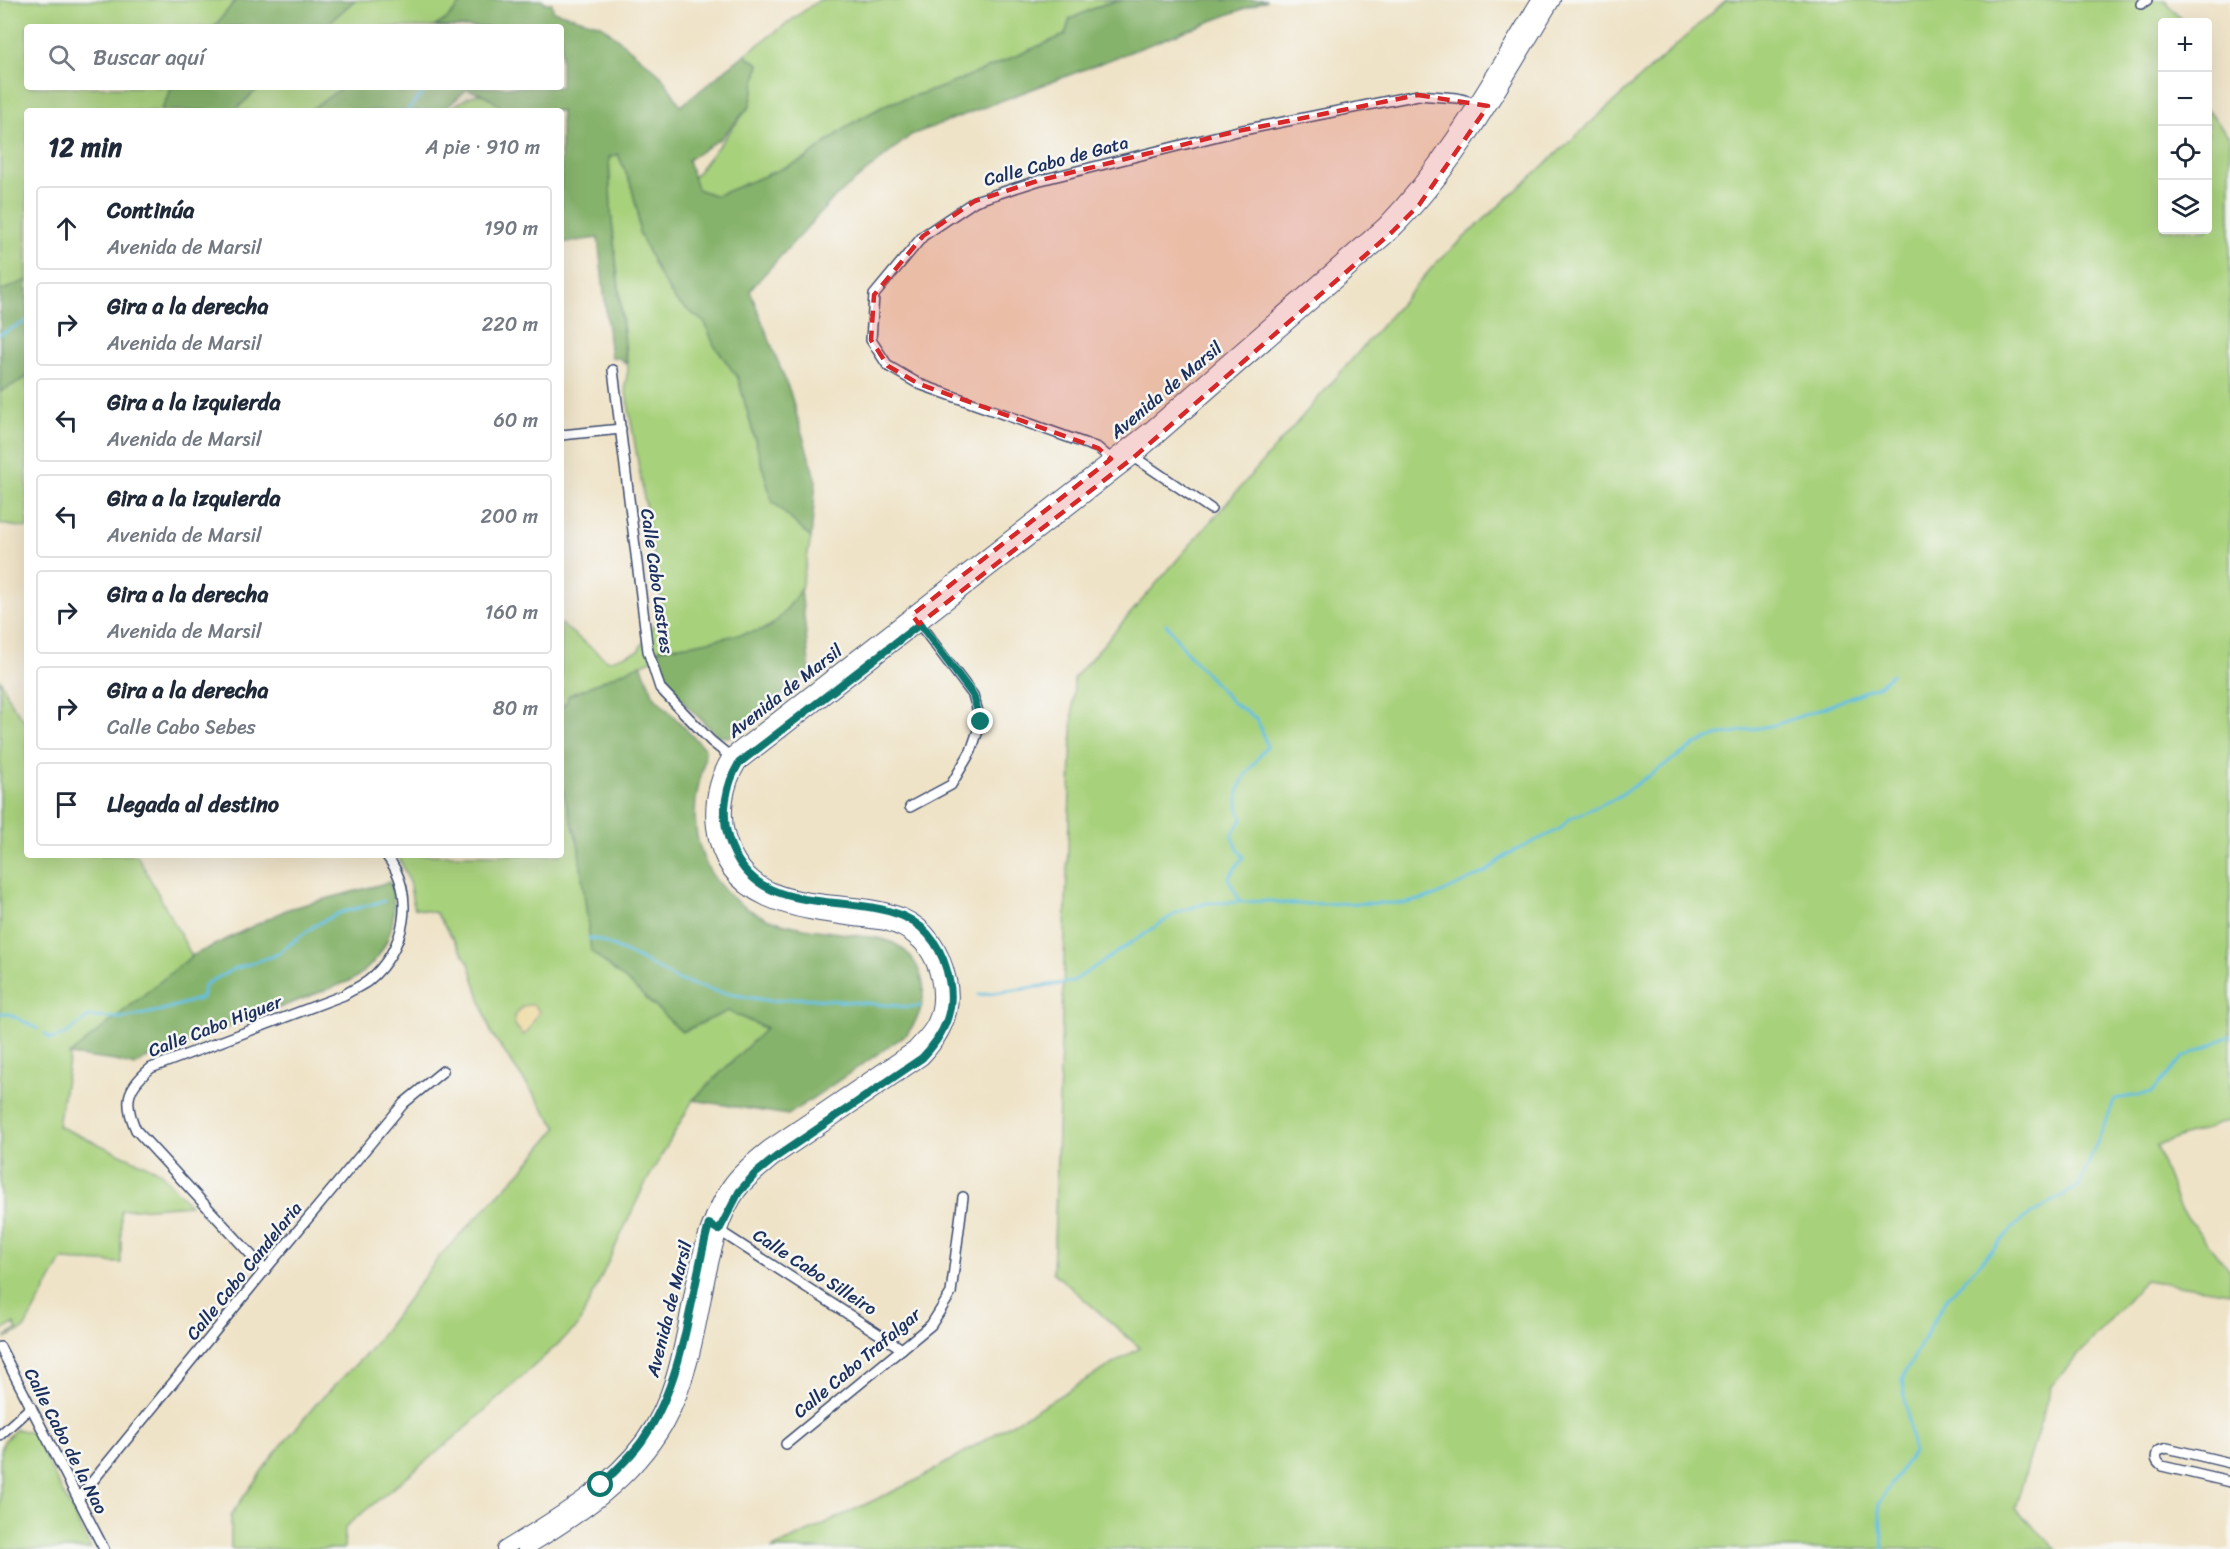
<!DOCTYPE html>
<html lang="es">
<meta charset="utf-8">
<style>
:root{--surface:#fff;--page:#f2f2f3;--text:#1f2937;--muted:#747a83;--line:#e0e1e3}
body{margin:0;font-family:Sriracha,sans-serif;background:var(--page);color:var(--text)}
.controls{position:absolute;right:18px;top:18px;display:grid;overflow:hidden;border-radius:6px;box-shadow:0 6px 24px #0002}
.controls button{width:54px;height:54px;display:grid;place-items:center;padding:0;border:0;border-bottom:2px solid var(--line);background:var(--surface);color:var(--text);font:30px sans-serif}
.stop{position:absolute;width:18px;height:18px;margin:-14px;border:4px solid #0f766e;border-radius:50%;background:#fff}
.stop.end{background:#0f766e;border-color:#fff;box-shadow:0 2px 6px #0008}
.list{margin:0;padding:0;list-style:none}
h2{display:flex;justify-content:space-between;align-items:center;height:78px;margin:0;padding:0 24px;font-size:26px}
h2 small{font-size:20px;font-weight:400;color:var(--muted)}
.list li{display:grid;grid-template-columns:39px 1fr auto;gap:18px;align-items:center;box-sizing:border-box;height:84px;margin:0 12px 12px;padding:0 12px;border:2px solid var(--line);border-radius:6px}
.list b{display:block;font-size:22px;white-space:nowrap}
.list p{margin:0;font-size:20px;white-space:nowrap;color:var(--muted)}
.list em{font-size:20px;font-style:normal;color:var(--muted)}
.icon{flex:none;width:33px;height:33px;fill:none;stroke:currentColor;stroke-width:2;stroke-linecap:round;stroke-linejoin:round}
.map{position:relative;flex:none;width:2230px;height:1549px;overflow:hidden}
.search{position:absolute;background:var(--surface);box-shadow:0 6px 24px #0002;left:24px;top:24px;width:540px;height:66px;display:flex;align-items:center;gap:15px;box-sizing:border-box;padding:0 21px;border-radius:6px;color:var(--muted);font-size:22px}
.panel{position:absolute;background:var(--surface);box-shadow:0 6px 24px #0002;left:24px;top:108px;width:540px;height:750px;border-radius:6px}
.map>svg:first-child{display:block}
.green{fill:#a8d17c;stroke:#62806d;stroke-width:1.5}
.forest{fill:#86b36c;stroke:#507165;stroke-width:1.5}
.sand{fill:#eeda9e;stroke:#84847e;stroke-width:1.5}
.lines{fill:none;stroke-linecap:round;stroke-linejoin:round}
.stream{stroke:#64c0e2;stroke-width:3}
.street-casing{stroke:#3b4a6e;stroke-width:12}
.secondary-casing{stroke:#3b4a6e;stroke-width:16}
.street{stroke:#fff;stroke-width:9}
.secondary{stroke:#fff;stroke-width:14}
.route{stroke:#0f766e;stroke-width:8}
.marked{fill:#d62828;fill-opacity:0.2;stroke:#d62828;stroke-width:4.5;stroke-dasharray:12 8;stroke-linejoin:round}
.labels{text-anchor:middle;stroke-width:5;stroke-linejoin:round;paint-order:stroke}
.street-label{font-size:18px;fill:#1b2f5e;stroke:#f6f6f2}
</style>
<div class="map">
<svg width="2230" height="1549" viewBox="0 0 2230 1549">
<rect width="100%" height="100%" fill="#f6f6f2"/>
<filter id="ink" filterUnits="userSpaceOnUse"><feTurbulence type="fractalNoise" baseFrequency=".0167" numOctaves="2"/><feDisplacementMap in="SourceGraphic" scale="12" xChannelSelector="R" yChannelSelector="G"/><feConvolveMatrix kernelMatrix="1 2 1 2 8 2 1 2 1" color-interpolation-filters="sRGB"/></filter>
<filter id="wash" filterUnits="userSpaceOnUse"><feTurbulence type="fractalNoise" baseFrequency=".008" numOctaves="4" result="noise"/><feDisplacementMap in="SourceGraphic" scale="24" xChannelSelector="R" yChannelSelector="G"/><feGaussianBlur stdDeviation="1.35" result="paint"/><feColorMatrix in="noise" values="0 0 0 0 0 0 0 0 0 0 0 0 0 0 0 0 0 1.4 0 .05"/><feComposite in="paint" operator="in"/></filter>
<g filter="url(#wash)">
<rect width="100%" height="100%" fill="#efe3c7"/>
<g class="green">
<path d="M0,0h236l-22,27h-187v60h145l-11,24h-134v417l-27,-4z"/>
<path d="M355,0h109l-17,19 -13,8h-110z"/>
<path d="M819,0h305l-20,4 -34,15 -5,16 -122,52 -56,17 -36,20 -46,35 -89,37 -19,-7 -4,-11 57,-72 9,-42 -15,-9z"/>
<path d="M1726,0h439l18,22h-21v26l-2,1 2,3v178h46v-120l22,28v982l-74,26 23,61 51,64v22l-85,-13 -94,106 -36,123 42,40h-1286l148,-70 221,-131 -87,-76 21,-594 362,-415z"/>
<path d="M260,87h83l-34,24h-75z"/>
<path d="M482,93l25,18h-62l24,-14z"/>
<path d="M618,154l13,31 7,28 1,19 19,41 18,28 29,22 9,22 24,33 34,123 39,37 -10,51 -15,22 -10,12 -19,9 -63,12 -36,5 -6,11 -83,35 -2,7 -6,6v-84l47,37 30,-10 25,-41 -38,-224 3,-16 -17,-158 -2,-55z"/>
<path d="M0,679l11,24 16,21v131h110l55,101 -122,99 -12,71 101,45 31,34 -69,5v53l-59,-3 -38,69 -18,9v-2l11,-6 -3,-6 -12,6 -2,-5z"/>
<path d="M561,784l17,59 13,108 43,36 48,45 46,-21 38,18 -73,71 -50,88 -65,138 -125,113 -108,88 -1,22h-113v-34l40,-57 46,-55 52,-52 70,-94 85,-89 33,-40 -66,-95 -22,-70 -33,-50 -22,-5 -5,-27 -11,-26h163z"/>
<path d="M16,1429l17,4 58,116h-91v-99l5,-10z"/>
</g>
<g class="forest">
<path d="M236,0h119l-31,27h-110z"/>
<path d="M464,0h79l2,3h7l1,8 48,14 60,50 20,31 63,-51 15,9 -9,42 -29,32 -33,22 9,29 19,7 89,-37 46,-35 36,-20 56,-17 122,-52 5,-16 34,-15 20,-4h143l-356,135 -79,65 -74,81 -8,10 40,101 26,89 -5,57 -39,-37 -34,-123 -24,-33 -9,-22 -29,-22 -18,-28 -19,-41 -1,-19 -7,-28 -13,-31 -9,3 2,55 15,152 -7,-6 -8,-1 -13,-119 -37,5v-132h-54l-21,-15 -19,-7 -24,22h-134l34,-24h218v-60h-127l13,-8z"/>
<path d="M172,87h88l-26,24h-73z"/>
<path d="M27,280v97l-27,15v-101z"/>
<path d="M801,589l9,83 -81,65 -11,-1 -33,-32 -19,-24 -8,-31 36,-5 72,-15c16,-10 24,-25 35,-40z"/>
<path d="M641,664l13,32 51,53c0,18 -4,23 -7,39 -6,28 -3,55 10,80 13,23 34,40 58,50 29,11 63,13 94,18 11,1 25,2 35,8 15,8 25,23 28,40 2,19 -4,35 -16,50l-119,81 -95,-15 73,-72 -38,-17 -46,21 -48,-45 -43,-36 -13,-108 -17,-59v-76l6,-6 1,-6z"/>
<path d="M390,882c11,39 -3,76 -38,98l-207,79 -10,7 -19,-5 -47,-6 123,-99 96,-47z"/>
</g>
<path class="sand" d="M528,1005h6l5,6 -12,22 -4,2 -8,-10 -1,-8 9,-11z"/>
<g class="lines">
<g class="stream">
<path d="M407,111l21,-24"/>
<path d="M0,334l27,-13"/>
<path d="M1166,624l23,31 44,48 24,16 10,27c-19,28 -38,39 -25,74l-11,16 12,21 -15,21 12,23"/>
<path d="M589,938l10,2 39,18 40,22 41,12 51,9 33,-3 106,9 11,-1"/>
<path d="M979,995l93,-13 106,-70 29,-9 64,-2 21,3 115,-1 28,-7 51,-24 22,-18 52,-25 9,-10 47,-21 80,-54 20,-8 59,-11 49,-17 54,-22 14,-12"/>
<path d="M0,1013l9,1 29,15"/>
<path d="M45,1034l6,5 13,-4 25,-18 34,1 36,-7 43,-13 2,-13 30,-16 42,-14 38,-29 25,-13 45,-12"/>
<path d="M1883,1549l-4,-46 34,-51 -11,-73 44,-80 75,-79 58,-34 36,-87 36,-6 32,-35 47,-22"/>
</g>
</g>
</g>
<g filter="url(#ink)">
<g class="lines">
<defs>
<g id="street">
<path d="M2141,4l6,-4"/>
<path d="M613,370l35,281 12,37 51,53 21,17"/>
<path d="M561,435l60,-6"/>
<path d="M1134,457l77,52"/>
<path d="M1111,459l-13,-11 -179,-64 -31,-18 -17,-26 3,-45 49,-59 52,-35 62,-20 201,-50 180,-36 39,3 24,6"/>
<path d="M910,807l41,-22 20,-34 10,-29 -8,-27 -56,-74"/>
<path d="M715,1228l187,121"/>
<path d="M265,1270l-129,-140c-13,-29 -9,-42 15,-62l193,-73c8,-5 17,-9 24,-14 38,-31 49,-87 18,-126"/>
<path d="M0,1347l104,202"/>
<path d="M0,1435l31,-28"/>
<path d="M786,1444l145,-119 20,-32 12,-96"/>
<path d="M2230,1463l-63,-15 -9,3c-3,6 -2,11 4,15l68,16"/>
<path d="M78,1499l187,-229 139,-167 39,-32"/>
</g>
<g id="secondary">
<path d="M504,1549c50,-31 104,-61 139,-109 55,-75 36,-178 86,-254 10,-15 26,-27 39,-38l146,-99c7,-8 15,-15 20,-25 13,-27 4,-68 -19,-86 -9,-8 -18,-11 -29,-15 -67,-10 -162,-9 -172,-96 -3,-25 3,-50 16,-71l420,-327 234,-204c64,-66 107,-147 155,-225"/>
<path d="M525,1549c55,-33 108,-68 141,-125 25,-45 32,-98 42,-148 7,-30 13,-59 31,-85 10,-13 24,-23 37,-34l146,-99c21,-22 34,-47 27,-78 -6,-27 -19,-52 -46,-64 -60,-25 -151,5 -175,-79 -7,-24 -2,-53 11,-74l395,-306 258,-225c67,-66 112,-152 161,-232"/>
</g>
</defs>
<use href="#street" class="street-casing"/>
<use href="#secondary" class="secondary-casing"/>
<use href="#street" class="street"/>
<use href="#secondary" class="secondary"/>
</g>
</g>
<g class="lines" filter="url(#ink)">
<path class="route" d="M601,1485c15,-15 32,-30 43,-47 42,-63 46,-143 65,-214l10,6 20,-38 16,-18 21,-17 146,-99c21,-22 34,-47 27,-78 -5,-27 -19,-52 -46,-64 -60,-25 -151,5 -175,-79 -7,-24 -2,-53 11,-74l181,-139 53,71 8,27"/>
</g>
<path class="marked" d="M1418,95l70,11 -69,99 -27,27 -258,225 -215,167 -7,-9 199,-156 -13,-11 -179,-64 -31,-18 -17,-26 3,-45 49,-59 52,-35 62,-20 201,-50z"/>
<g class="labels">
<g class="street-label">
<text transform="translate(1056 161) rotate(-15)" y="6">Calle Cabo de Gata</text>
<text transform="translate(1166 390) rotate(-40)" y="6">Avenida de Marsil</text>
<text transform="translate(657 581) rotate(82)" y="6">Calle Cabo Lastres</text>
<text transform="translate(785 691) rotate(-38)" y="6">Avenida de Marsil</text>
<text transform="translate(215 1026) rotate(-21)" y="6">Calle Cabo Higuer</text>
<text transform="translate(244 1271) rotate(-51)" y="6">Calle Cabo Candelaria</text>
<text transform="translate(815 1272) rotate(33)" y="6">Calle Cabo Silleiro</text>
<text transform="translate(669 1309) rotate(-76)" y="6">Avenida de Marsil</text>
<text transform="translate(857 1363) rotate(-40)" y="6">Calle Cabo Trafalgar</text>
<text transform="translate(66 1441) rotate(63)" y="6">Calle Cabo de la Nao</text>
</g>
</g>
</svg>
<div class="controls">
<button>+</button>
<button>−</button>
<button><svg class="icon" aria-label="locate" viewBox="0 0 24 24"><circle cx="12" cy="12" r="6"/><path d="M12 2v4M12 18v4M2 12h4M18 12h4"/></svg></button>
<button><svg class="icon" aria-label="layers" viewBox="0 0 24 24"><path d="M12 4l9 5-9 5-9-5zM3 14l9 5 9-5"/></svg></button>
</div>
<div class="stop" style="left:601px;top:1485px"></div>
<div class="stop end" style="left:981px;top:722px"></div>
<div class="search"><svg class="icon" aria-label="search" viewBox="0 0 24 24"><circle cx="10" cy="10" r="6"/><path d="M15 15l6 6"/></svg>Buscar aquí</div>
<section class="panel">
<h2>12 min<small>A pie · 910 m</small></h2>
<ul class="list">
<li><svg class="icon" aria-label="ahead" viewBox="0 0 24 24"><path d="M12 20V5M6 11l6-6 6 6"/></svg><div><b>Continúa</b><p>Avenida de Marsil</p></div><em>190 m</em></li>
<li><svg class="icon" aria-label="right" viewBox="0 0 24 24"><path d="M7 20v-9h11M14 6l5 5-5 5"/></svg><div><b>Gira a la derecha</b><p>Avenida de Marsil</p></div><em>220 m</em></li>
<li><svg class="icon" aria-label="left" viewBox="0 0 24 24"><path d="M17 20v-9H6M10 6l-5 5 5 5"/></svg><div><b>Gira a la izquierda</b><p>Avenida de Marsil</p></div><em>60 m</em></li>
<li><svg class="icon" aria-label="left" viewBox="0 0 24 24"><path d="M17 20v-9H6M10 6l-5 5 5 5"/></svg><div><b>Gira a la izquierda</b><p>Avenida de Marsil</p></div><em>200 m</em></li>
<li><svg class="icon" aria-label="right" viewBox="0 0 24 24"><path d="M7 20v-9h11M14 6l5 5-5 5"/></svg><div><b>Gira a la derecha</b><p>Avenida de Marsil</p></div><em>160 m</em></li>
<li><svg class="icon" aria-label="right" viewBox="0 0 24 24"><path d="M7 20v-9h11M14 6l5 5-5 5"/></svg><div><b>Gira a la derecha</b><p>Calle Cabo Sebes</p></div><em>80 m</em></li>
<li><svg class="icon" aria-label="arrive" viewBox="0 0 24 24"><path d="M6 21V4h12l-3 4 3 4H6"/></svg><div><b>Llegada al destino</b></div></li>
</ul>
</section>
</div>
